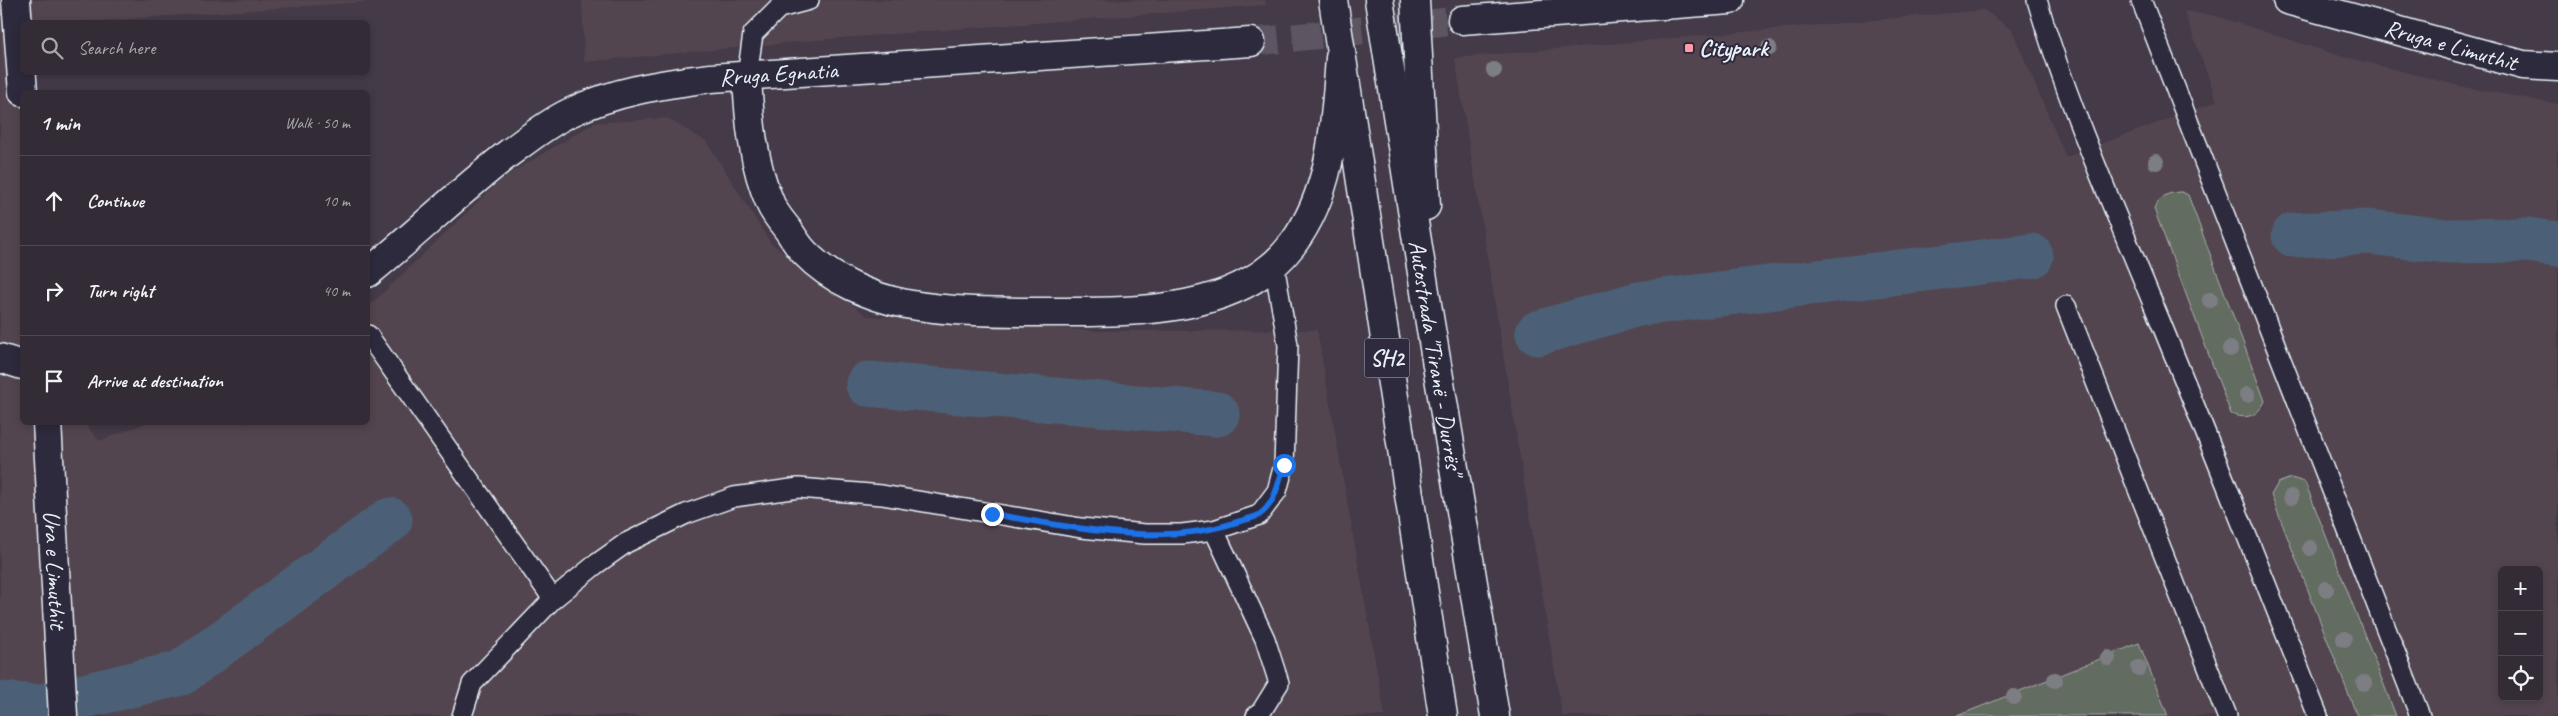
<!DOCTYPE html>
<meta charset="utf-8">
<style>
:root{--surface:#332c36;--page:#3b343e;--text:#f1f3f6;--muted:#a9a7ad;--line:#4e4851}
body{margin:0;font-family:Caveat,sans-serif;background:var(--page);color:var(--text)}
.controls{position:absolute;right:15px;bottom:15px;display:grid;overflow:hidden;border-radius:8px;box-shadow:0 2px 8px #0003}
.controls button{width:45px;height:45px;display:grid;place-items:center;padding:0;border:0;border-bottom:1px solid var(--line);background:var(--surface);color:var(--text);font:25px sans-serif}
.stop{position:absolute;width:15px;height:15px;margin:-11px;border:4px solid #1a73e8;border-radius:50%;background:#fff}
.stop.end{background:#1a73e8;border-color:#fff;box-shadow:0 1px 5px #0008}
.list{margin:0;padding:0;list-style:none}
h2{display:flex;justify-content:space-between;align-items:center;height:65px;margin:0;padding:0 20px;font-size:21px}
h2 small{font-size:16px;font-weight:400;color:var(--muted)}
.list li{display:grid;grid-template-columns:32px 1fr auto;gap:15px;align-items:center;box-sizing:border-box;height:90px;padding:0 20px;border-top:1px solid var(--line)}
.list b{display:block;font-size:19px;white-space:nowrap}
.list em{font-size:16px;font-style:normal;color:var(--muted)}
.icon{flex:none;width:28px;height:28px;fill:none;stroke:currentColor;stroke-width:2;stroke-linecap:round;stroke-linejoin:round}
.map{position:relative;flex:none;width:2558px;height:716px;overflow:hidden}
.search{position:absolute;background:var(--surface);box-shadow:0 2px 8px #0003;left:20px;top:20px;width:350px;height:55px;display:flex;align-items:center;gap:12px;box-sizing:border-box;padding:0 18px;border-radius:8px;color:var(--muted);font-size:19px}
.panel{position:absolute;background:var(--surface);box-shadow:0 2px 8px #0003;left:20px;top:90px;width:350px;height:335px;border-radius:8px}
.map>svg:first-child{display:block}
.built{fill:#534550;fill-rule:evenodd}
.green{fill:#636c60;stroke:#a6aeac}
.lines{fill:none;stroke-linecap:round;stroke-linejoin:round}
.canal{stroke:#4b6076;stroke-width:45}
.secondary-tunnel{stroke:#5d5562;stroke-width:28;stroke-dasharray:28 14;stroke-linecap:butt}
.lane-casing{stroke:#e8f1f8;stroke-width:22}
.secondary-casing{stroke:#e8f1f8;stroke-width:31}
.highway-casing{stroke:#e8f1f8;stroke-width:31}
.lane{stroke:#2f2a3d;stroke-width:19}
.secondary{stroke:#2f2a3d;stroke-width:28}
.highway{stroke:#2f2a3d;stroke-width:28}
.tree{fill:#7d7e83}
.route{stroke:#1a73e8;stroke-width:6}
.poi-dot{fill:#ff9aa2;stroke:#2f2a3d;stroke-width:2}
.labels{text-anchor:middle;stroke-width:4;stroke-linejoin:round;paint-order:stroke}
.shield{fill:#2f2a3d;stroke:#b0b5c0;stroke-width:1}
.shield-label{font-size:22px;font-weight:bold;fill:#e8f1f8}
.street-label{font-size:24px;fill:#e8f1f8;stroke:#2f2a3d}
.poi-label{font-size:24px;font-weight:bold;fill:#e8f1f8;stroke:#2f2a3d;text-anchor:start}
</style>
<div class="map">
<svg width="2558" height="716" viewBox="0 0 2558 716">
<rect width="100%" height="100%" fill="#443a48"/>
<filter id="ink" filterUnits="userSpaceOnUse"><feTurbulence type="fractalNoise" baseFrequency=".02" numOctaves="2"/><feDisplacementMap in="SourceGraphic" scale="10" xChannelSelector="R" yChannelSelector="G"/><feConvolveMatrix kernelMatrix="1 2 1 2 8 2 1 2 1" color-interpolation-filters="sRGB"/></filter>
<g filter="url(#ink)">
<g class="built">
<path d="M0,0h392l-306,22h-64v400l62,1 15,18 47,-18 222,-1v-115l136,-130 90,-54 73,-5 40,24 63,100 97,74 231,15 219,-1 68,386h-1385z"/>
<path d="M582,0h683l1,5 -449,35 -233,22z"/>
<path d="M1984,10l28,20 54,127 151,-56 -33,-90 32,5 118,38 130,33 94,17v612h-996l-107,-658zM2502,570h37v127h-37z"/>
</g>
<g class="green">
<path d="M2182,192l6,3 77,206c-7,15 -18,19 -34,13l-77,-205c6,-13 14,-17 28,-17z"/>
<path d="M2291,478l14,4 91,234h-39l-86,-221 7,-12z"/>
<path d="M2139,643l29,73h-211l158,-63z"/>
</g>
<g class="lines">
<g class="canal">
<path d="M2294,235l74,-3 78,9 81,-1 31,4"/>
<path d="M1538,333l100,-29 393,-48"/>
<path d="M868,384l349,30"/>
<path d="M0,704l38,3 143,-34 209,-153"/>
</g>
<path class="secondary-tunnel" d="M1251,42l211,-22"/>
<defs>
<g id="lane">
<path d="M2037,0c31,106 77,208 119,311 55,134 109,270 162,405"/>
<path d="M2141,0l279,716"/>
<path d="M747,76l6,-42 26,-26 30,-8"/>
<path d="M2066,306l161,410"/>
<path d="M368,335l185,264"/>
<path d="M1214,530l51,109 14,44 -18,29 -5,4"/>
<path d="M462,716l10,-32 81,-85 42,-34 31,-22 60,-29 48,-17 65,-9 83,7 199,33 64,6h37l32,-4 45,-15 18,-24 7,-26 4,-120 -14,-81"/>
</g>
<g id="secondary">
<path d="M16,0l7,92"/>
<path id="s1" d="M2287,0l236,65 35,2"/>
<path d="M1462,20l268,-20"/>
<path id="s2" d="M368,273c48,-39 92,-82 141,-120 19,-14 39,-30 60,-40 46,-22 93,-29 142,-35l540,-36"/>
<path d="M0,358l22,7"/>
<path id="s3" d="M47,422l16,294"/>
</g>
<g id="highway">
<path d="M1333,0l110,716"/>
<path id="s4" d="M1379,0l50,317 66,399"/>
<path d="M1415,0l11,206"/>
<path d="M747,76c2,44 6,89 24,129 4,9 12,18 18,26 5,8 10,16 16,22 26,27 65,44 101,51 48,9 100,8 150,8 77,0 184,2 236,-67 41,-54 43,-123 48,-187"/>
</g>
</defs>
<use href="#lane" class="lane-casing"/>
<use href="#secondary" class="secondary-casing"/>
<use href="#highway" class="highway-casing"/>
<use href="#lane" class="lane"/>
<use href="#secondary" class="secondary"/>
<use href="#highway" class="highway"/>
</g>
<g class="tree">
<circle cx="1769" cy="48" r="8"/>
<circle cx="1494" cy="70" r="8"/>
<circle cx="2156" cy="162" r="8"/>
<circle cx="2210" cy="300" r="8"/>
<circle cx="2230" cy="349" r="8"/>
<circle cx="2247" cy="395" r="8"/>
<circle cx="2291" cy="497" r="8"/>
<circle cx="2310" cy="548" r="8"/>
<circle cx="2326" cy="589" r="8"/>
<circle cx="2344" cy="639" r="8"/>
<circle cx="2108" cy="658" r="8"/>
<circle cx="2139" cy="668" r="8"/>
<circle cx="2055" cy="680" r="8"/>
<circle cx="2364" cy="683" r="8"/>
<circle cx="2014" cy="697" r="8"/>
</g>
</g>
<g class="lines" filter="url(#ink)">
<path class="route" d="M992,514c80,13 167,34 245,8 7,-2 16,-4 22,-7 16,-11 20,-33 25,-50"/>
</g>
<rect class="poi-dot" x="1684" y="43" width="10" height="10" rx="2.5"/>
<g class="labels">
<rect class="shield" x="1364.5" y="338.5" width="45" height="39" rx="4"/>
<g class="shield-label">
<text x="1387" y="366">SH2</text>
</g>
<g class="street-label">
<text dy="8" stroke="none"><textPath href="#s1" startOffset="170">Rruga e Limuthit</textPath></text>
<text dy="8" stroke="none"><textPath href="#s2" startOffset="472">Rruga Egnatia</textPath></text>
<text dy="8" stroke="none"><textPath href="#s4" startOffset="362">Autostrada "Tiranë - Durrës"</textPath></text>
<text dy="8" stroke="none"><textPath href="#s3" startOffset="148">Ura e Limuthit</textPath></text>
</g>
<g class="poi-label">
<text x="1699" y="56">Citypark</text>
</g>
</g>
</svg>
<div class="controls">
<button>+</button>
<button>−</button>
<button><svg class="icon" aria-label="locate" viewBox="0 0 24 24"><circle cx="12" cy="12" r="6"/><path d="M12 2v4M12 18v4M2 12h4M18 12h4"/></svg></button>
</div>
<div class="stop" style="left:1284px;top:465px"></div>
<div class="stop end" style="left:992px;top:514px"></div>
<div class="search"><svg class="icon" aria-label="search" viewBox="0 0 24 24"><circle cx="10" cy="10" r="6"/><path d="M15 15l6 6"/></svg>Search here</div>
<section class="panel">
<h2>1 min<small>Walk · 50 m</small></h2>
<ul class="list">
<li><svg class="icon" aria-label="ahead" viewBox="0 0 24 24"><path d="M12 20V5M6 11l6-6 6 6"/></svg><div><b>Continue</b></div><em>10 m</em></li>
<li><svg class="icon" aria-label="right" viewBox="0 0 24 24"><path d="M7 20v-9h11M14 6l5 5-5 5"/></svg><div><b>Turn right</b></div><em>40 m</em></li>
<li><svg class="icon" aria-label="arrive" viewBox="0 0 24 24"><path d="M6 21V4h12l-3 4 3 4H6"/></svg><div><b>Arrive at destination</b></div></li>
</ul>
</section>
</div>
